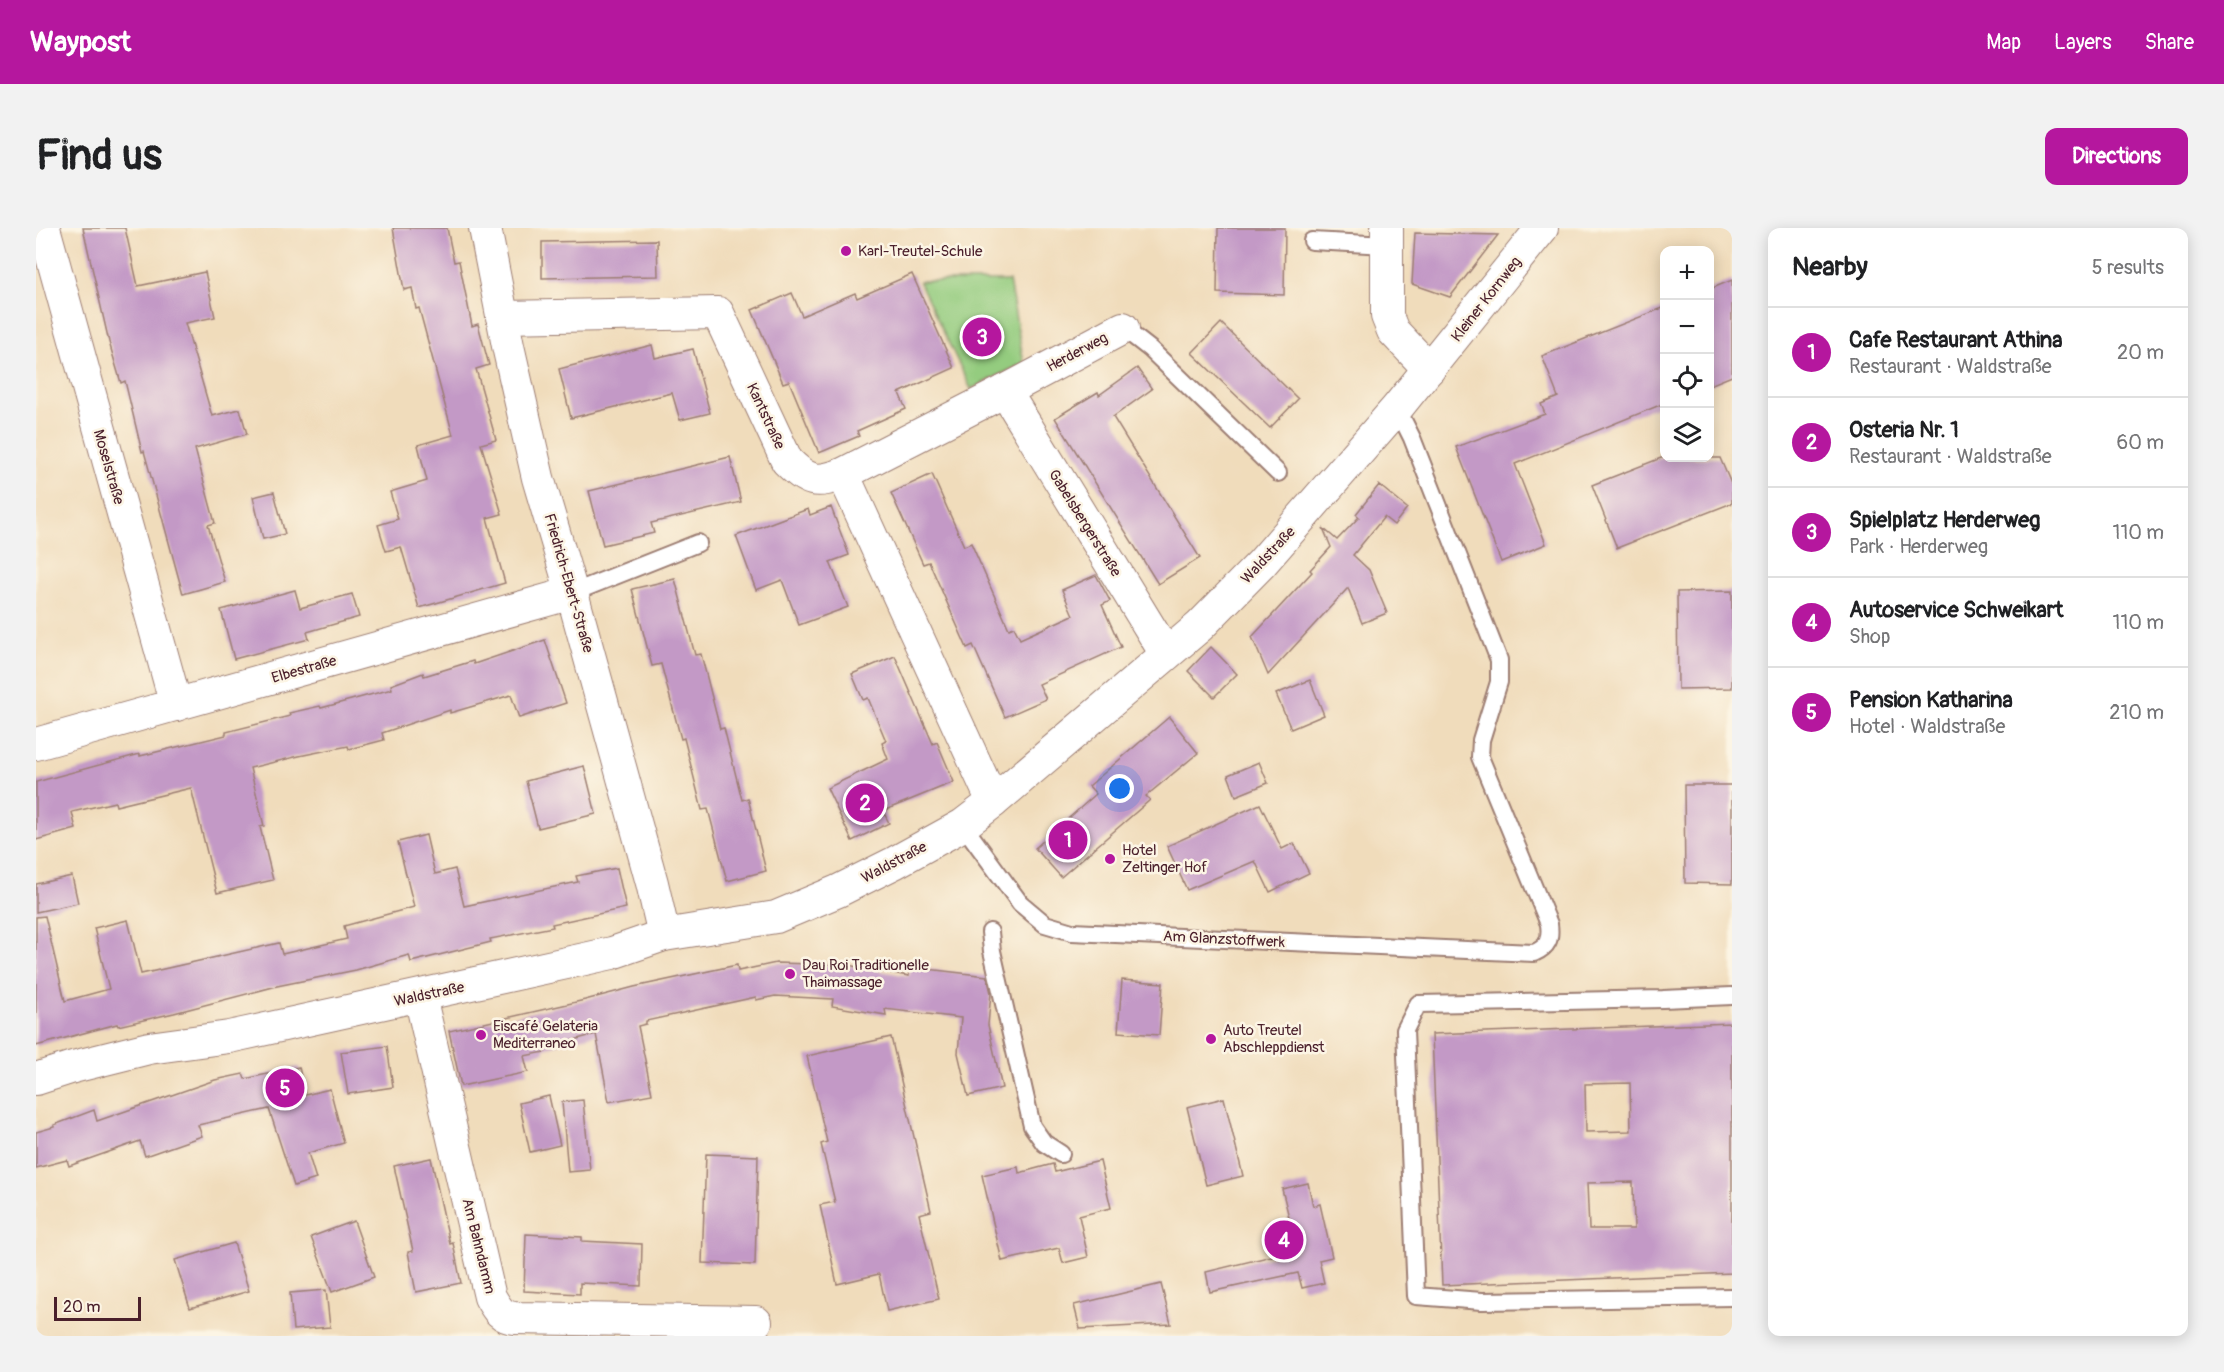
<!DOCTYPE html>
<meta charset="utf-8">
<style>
:root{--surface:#fff;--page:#f2f2f2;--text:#202124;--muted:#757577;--line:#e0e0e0;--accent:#b5179e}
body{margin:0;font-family:Pangolin,sans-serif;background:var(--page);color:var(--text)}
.controls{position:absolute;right:18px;top:18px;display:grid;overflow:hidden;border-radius:12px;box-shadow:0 3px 15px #0003}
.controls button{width:54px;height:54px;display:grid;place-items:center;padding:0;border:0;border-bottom:2px solid var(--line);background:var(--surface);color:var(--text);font:30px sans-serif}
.scale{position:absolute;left:18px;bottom:15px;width:87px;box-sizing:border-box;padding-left:6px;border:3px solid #4a1f2b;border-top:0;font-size:16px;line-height:21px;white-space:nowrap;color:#4a1f2b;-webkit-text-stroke:4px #fcf5e5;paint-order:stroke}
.you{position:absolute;left:1084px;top:561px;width:21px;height:21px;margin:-15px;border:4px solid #fff;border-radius:50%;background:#1a73e8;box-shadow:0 0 0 9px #1a73e833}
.badge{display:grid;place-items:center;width:39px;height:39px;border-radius:50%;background:var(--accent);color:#fff;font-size:20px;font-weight:700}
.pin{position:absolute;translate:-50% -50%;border:3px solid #fff;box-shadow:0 2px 6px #0006}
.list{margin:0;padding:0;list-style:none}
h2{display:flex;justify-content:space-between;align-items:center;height:78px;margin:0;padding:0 24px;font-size:26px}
h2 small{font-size:20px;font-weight:400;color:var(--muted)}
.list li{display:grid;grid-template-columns:39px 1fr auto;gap:18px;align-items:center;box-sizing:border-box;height:90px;padding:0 24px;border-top:2px solid var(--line)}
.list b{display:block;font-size:22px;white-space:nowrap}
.list p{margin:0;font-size:20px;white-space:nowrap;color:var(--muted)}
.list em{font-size:20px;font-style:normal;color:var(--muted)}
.icon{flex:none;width:33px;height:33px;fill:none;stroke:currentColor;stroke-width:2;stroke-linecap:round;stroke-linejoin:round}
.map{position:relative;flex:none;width:1696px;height:1108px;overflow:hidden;border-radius:12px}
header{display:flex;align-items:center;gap:36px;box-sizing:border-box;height:84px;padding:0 30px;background:var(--accent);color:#fff}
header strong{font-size:28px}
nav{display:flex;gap:33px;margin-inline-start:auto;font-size:21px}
.intro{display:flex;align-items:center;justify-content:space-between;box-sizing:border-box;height:144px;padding:0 36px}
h1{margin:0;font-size:42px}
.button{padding:15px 27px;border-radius:12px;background:var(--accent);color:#fff;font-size:21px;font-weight:700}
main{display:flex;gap:36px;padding:0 36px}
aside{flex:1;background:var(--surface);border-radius:12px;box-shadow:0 3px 15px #0003}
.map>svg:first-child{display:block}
.green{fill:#94cc7f;stroke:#6f7655;stroke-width:1.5}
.building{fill:#c399c6;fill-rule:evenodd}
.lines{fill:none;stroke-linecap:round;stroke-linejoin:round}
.lane-casing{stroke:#9d7e73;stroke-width:20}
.street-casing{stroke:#9d7e73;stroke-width:34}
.lane{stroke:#fff;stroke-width:16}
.street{stroke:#fff;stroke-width:32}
.poi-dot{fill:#b5179e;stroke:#fcf5e5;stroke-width:2}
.labels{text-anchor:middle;stroke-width:5;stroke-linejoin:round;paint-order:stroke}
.poi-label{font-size:15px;fill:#4a1f2b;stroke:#fcf5e5;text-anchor:start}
.street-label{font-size:15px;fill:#4a1f2b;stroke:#fcf5e5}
</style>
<header>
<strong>Waypost</strong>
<nav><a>Map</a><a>Layers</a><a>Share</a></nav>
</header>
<div class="intro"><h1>Find us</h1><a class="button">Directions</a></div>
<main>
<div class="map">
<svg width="1696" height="1108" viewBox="0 0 1696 1108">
<rect width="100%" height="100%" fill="#fcf5e5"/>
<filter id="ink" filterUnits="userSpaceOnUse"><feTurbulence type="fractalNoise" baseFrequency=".0167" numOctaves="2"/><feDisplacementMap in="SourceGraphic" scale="12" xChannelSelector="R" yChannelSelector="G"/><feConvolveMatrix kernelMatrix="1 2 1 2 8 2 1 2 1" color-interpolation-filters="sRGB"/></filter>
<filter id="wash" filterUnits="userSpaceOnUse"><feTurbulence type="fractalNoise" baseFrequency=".008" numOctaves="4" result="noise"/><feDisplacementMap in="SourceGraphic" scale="24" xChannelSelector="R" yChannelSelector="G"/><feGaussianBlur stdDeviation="1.35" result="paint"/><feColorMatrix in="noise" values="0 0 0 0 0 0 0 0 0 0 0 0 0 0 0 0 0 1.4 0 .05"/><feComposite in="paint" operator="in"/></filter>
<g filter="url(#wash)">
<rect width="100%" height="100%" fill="#f0dcbb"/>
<path class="green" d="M883,53h90l15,82 -53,26z"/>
<g id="blocks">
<g class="building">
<path d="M47,0h42l13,58 67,-14 10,45 -30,6 27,93 28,-7 7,25 -52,15 20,74 -7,2 17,57 -42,12 -39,-143 -2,1 -17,-71 -4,2 -12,-41z"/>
<path d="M357,0h54l7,34 5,-1 13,65 6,-2 11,41 -13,4 20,71 -15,4 21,70 -15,4 18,65 -86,25 -18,-61 -15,4 -8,-26 20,-6 -8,-27 37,-11 -9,-36 35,-10 -34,-127 -3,1 -4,-21 -8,2z"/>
<path d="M1182,0h67l-1,67 -67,-2z"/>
<path d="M1379,5l83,2 -48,62 -38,-13z"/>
<path d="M621,12l1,36 -116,2v-36z"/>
<path d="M876,46l42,94 -55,25 7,16 -49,22 2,5 -40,17 -30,-72 -6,2 -31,-73 40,-17 10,23 53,-23 2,5z"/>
<path d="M1696,52v96l-22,9v-96z"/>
<path d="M1629,79v96l-150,61 31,80 -45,18 -45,-115 89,-33 -4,-10 17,-7 -16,-41z"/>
<path d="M1185,95l77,76 -28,29 -78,-75z"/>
<path d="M616,117l3,13 38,-9 17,64 -30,7 -8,-27 -101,25 -12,-49z"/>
<path d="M1101,140l15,21 -39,28 87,141 -42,26 -103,-166 43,-26 1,3z"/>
<path d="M694,229l11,45 -90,21 3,10 -51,12 -14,-54z"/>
<path d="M1625,230h59l12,28v17l-115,45 -25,-63z"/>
<path d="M896,246l32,72 7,-3 38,86 5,-2 6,12 53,-24 -11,-25 34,-15 14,26 -8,4 19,42 -82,37 7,15 -41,18 -32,-72 -6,3 -38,-86 -6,2 -32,-71z"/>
<path d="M1343,257l28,23 -13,17 -10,-8 -31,38 16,15 18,43 -25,10 -14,-35 -80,87 -16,-38 60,-65 -2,-2 21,-23 -8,-19 14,12 22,-23 -3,-3z"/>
<path d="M238,264l11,42 -22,5 -10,-42z"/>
<path d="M795,279l18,48 -19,7 18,45 -49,18 -17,-45 -26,10 -20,-54 72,-27 2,6z"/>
<path d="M639,351l20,76 6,-1 19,75 4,-1 18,72 6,-2 18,73 -39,10 -19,-72 -6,1 -18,-72 -3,1 -20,-75 -9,2 -20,-77z"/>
<path d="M259,362l5,18 52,-14 7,23 -52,15 2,7 -75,20 -13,-49z"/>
<path d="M1696,363v97l-54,1 -1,-97z"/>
<path d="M509,412l21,63 -47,15 -8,-23 -61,18v-3l-68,23 2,7 -35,9 -1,-3 -49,10 -49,12 14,58 -4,1 13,53 -56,13 -26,-105 -75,18 -1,-4 -43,10 4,17 -40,11v-58l104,-28v2l86,-21v-3l64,-16 -1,-3 31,-7 1,2 71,-19 -1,-4 32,-12 1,3 49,-15 1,3z"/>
<path d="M1175,419l26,27 -23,23 -26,-26z"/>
<path d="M859,428l38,88 4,-2 17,40 -71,29 6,12 -37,18 -25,-53 61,-29 -6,-16 4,-2 -18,-43 -5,2 -11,-26z"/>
<path d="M1274,452l14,35 -33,14 -15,-35z"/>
<path d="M1133,489l29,36 -52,43 4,4 -89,77 -26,-29 61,-54 -7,-8z"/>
<path d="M1223,534l9,21 -32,13 -8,-21z"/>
<path d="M548,538l12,48 -58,14 -12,-47z"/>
<path d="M1648,557h48v99l-47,-1z"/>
<path d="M1224,576l22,45 12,-6 15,30 -39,19 -15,-31 -68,29 -20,-44z"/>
<path d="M390,607l9,39 20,-5 9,37 114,-24 -2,-6 41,-8 9,40 -74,16 1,3 -63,12 1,3 -80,20 -2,-7 -53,15 -79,16 -103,27 -56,13 -1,-2 -81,22v-129l9,-1 20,85 44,-12 -15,-61 34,-8 13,54 138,-31 3,11 65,-15 -3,-13 70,-19 -16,-65z"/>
<path d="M36,648l6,27 -42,9v-28z"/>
<path d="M740,735l71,2 62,11 1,-9 77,9 4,17 -3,32 14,63 -34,8 -10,-43 3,-35 -76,-9 1,6 -54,-9 1,-7 -58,-3 -19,4v-3l-110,24v3l-8,2 14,68 -43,8 -13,-68 -52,14 1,4 -21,4 4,16 -67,14 -12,-55 136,-31 49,-13 103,-22 1,6z"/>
<path d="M1086,752l41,3 -4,52 -41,-3z"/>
<path d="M1696,795v250l-290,12 -10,-251zM1594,855l1,48 -45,1 -1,-48zM1597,954l1,47h-45l-2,-46z"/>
<path d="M855,809l40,174 -12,3 20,85 -52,12 -8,-37 -42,10 -17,-79 15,-3 -14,-58 6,-2 -20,-86z"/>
<path d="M351,818l6,41 -45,7 -7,-42z"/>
<path d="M263,839l6,28 25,-6 14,54 -36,10 8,26 -22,7 -25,-77 -71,16 4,11 -57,20 -5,-15 -71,25 -2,-6 -31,8v-36l18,-5v-2l40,-15 3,11 118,-41 28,-6 2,5z"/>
<path d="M513,868l11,49 -30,7 -11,-49z"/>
<path d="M1188,870l19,78 -37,9 -19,-78z"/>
<path d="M547,872l7,70 -22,2 -6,-70z"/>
<path d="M670,926l52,2 -3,109 -53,-2z"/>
<path d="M395,930l19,86 3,-1 8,40 -45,9 -8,-40 5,-1 -19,-85z"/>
<path d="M1064,933l11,47 -32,8 9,41 -25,6 -4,-15 -57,13 -20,-86 36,-8 1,6 34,-9 2,8z"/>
<path d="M1272,955l5,23 7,-2 12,53 -13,3 5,23 -22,5 -4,-15 -88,19 -4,-20 91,-22 -15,-61z"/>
<path d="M318,993l20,56 -42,15 -21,-55z"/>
<path d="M490,1006l56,3v4l60,3 -1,42 -61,-3v11l-56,-3z"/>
<path d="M198,1015l15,48 -59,17 -15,-48z"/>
<path d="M1125,1056l10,40 -91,5 -6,-24z"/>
<path d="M290,1062l4,37 -37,3 -3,-37z"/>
</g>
</g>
</g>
<g filter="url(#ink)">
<use href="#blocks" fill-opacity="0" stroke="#9d7e73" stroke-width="1.5"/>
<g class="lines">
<defs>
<g id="lane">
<path d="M1276,13l75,4"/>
<path d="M1087,100l27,21 128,124"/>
<path d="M536,365l126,-50"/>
<path d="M927,597l57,78 25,21 27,8 462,21c14,-6 17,-14 15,-29l-69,-167 1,-17 18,-58v-22l-87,-222 -15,-30"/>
<path d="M954,704l2,19 40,175 12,17 17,11"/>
<path d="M1696,768l-69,3 -245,5 -13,26 11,266 66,5 250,-4"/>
</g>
<g id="street">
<path d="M8,0l132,477"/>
<path d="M449,0l23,118 30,132 34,115 80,290 12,52"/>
<path d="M1351,0v88l6,15 36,38"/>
<path d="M466,89l216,-4 69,148c21,21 29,23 56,13l162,-83 118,-63"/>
<path d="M969,163l161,263"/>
<path d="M807,246l150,328"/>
<path d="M0,516l536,-151"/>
<path d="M384,768l70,301c7,12 11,20 25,21l241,4"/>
<path d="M0,851l37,-12 76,-19 80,-11 383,-84 52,-18 112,-18 62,-26 56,-28 69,-38 30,-23 207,-176 61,-62 136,-156 145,-180"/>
</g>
</defs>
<use href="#lane" class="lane-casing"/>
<use href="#street" class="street-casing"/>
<use href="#lane" class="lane"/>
<use href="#street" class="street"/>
</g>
</g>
<g class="poi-dot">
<circle cx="810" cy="23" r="6"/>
<circle cx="1074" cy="631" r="6"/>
<circle cx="754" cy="746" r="6"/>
<circle cx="445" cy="807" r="6"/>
<circle cx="1175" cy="811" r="6"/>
</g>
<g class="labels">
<g class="poi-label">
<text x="822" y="28">Karl-Treutel-Schule</text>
<text x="1086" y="627">Hotel<tspan x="1086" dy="17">Zeltinger Hof</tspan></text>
<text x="766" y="742">Dau Roi Traditionelle<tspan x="766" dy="17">Thaimassage</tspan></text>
<text x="457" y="803">Eiscafé Gelateria<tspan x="457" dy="17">Mediterraneo</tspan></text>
<text x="1187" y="807">Auto Treutel<tspan x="1187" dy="17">Abschleppdienst</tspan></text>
</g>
<g class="street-label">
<text transform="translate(1450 71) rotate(-52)" y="5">Kleiner Kornweg</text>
<text transform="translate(1041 124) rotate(-28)" y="5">Herderweg</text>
<text transform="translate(730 188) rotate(65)" y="5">Kantstraße</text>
<text transform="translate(73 239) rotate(74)" y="5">Moselstraße</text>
<text transform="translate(1049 295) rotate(58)" y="5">Gabelsbergerstraße</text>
<text transform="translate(1232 327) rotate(-47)" y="5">Waldstraße</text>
<text transform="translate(533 355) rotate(74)" y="5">Friedrich-Ebert-Straße</text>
<text transform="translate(268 441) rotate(-16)" y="5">Elbestraße</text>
<text transform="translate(858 634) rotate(-28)" y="5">Waldstraße</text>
<text transform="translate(1188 711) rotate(3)" y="5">Am Glanzstoffwerk</text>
<text transform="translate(393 766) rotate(-12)" y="5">Waldstraße</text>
<text transform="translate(443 1018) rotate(76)" y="5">Am Bahndamm</text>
</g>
</g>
</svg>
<div class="controls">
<button>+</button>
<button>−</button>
<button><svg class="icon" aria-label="locate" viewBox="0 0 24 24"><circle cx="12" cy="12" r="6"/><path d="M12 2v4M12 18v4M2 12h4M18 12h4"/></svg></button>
<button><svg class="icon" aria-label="layers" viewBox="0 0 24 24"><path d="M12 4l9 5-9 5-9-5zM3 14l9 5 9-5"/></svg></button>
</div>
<div class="scale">20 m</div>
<div class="you"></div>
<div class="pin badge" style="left:1032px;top:612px">1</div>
<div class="pin badge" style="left:829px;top:575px">2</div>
<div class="pin badge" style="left:946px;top:109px">3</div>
<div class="pin badge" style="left:1248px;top:1012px">4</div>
<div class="pin badge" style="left:249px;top:860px">5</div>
</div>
<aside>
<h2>Nearby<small>5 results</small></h2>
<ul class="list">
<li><span class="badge">1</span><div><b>Cafe Restaurant Athina</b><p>Restaurant · Waldstraße</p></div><em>20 m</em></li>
<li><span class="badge">2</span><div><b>Osteria Nr. 1</b><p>Restaurant · Waldstraße</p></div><em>60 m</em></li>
<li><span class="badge">3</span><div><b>Spielplatz Herderweg</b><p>Park · Herderweg</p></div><em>110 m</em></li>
<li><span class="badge">4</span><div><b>Autoservice Schweikart</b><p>Shop</p></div><em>110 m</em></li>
<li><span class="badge">5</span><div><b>Pension Katharina</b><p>Hotel · Waldstraße</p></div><em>210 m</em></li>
</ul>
</aside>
</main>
